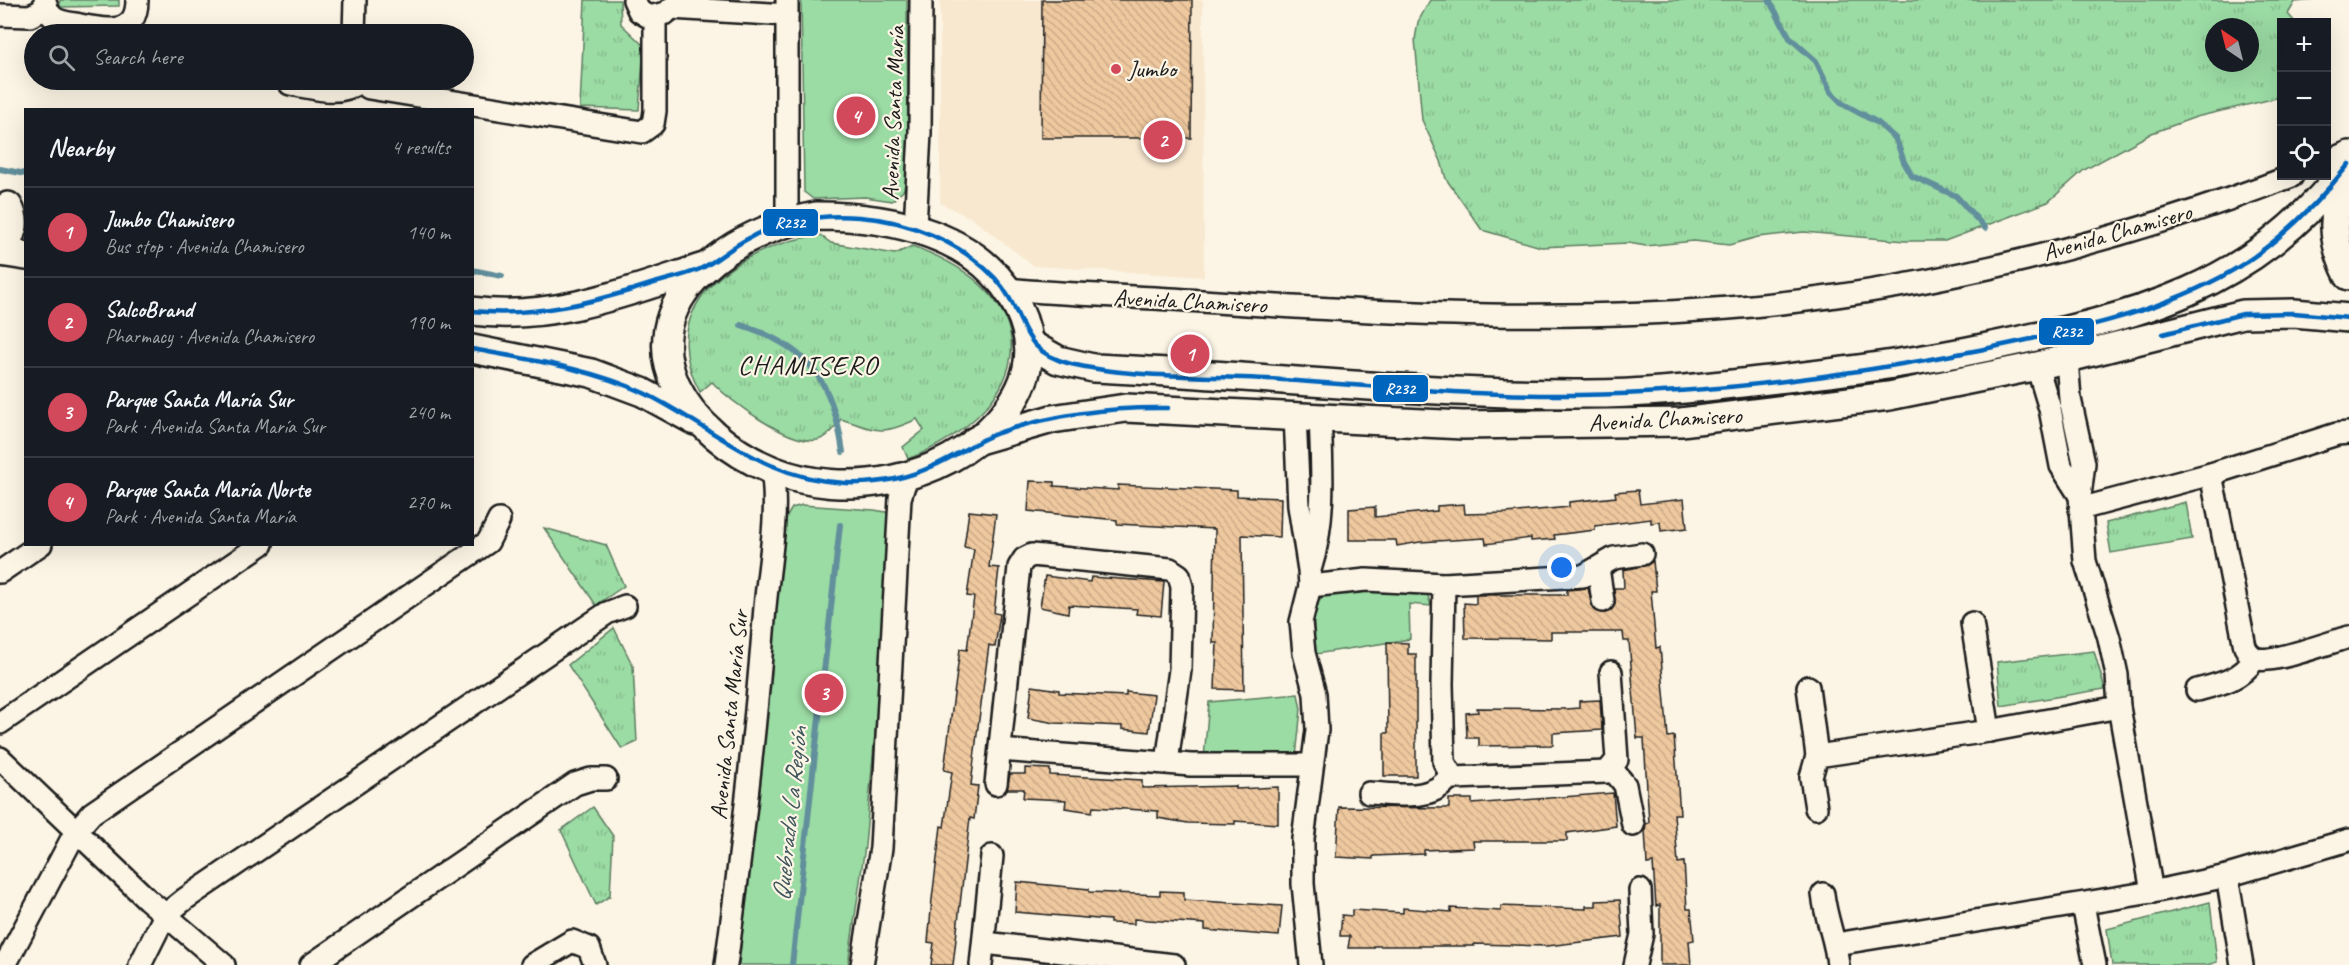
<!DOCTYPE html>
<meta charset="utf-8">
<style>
:root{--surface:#171b24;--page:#242831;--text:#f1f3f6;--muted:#9ea1a6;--line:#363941;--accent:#d1495b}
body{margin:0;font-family:Caveat,sans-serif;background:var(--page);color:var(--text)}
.controls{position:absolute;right:18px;top:18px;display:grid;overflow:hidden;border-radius:0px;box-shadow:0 6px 24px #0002}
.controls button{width:54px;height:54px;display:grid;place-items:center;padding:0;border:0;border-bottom:2px solid var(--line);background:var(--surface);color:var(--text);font:30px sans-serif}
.compass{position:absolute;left:2205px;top:18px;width:54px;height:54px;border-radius:50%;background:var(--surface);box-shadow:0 6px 24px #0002;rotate:325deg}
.you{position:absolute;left:1562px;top:568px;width:21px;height:21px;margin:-15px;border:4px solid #fff;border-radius:50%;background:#1a73e8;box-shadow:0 0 0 9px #1a73e833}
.badge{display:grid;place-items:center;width:39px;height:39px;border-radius:50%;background:var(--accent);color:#fff;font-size:20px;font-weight:700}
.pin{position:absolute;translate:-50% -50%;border:3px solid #fff;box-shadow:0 2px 6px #0006}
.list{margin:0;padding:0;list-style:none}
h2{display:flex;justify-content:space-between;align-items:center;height:78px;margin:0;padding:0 24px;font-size:26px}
h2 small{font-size:20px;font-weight:400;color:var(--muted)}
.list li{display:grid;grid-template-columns:39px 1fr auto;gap:18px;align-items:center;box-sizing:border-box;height:90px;padding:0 24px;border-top:2px solid var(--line)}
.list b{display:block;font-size:22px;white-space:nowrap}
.list p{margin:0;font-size:20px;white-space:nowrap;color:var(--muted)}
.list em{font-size:20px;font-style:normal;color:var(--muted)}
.icon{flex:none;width:33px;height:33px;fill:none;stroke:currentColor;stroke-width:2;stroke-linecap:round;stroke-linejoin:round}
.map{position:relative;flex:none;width:2349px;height:965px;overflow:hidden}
.search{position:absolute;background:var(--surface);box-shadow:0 6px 24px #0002;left:24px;top:24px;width:450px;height:66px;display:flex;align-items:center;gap:15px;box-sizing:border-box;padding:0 21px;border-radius:33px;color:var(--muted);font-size:22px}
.panel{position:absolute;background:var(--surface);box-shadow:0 6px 24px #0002;left:24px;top:108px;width:450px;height:438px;border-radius:0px}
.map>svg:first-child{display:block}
.built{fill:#f8e8d0}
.grass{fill:url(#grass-tufts);stroke:#5c7c60;stroke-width:1.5;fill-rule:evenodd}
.green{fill:#9bdba4;stroke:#5c7c60;stroke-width:1.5}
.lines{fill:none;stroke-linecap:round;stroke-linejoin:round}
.stream{stroke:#628f9c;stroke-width:6}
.building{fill:url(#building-back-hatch);stroke:#1c1c1c;stroke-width:1.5}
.minor-casing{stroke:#1c1c1c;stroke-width:26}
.tertiary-casing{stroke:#1c1c1c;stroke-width:32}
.minor{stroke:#fcf5e5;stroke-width:21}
.tertiary{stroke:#fcf5e5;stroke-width:27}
.bus-1-casing{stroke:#fcf5e5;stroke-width:9}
.bus-1{stroke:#0065bd;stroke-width:4.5}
.poi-dot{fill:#d1495b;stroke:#fcf5e5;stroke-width:2}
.labels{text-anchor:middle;stroke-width:4.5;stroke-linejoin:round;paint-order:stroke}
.poi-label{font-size:24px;fill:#1c1c1c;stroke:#fcf5e5;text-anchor:start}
.street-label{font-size:24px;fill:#1c1c1c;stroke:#fcf5e5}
.water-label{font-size:26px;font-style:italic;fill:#3f565c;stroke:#fcf5e5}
.quarter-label{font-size:27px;letter-spacing:1.5px;fill:#1c1c1c;stroke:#fcf5e5}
.line-badge{stroke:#fcf5e5;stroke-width:2}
.badge-label{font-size:16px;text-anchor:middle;font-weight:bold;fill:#fff}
</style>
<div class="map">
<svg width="2349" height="965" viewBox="0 0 2349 965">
<defs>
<pattern id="grass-tufts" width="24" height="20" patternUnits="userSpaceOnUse" patternTransform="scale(1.5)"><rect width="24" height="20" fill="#9bdba4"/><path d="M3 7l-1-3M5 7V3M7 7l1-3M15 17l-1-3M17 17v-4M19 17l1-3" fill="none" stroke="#85bb8d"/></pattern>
<pattern id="building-back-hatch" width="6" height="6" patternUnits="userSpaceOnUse" patternTransform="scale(1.5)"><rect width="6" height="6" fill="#eec89e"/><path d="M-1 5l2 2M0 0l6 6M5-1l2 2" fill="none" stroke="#ccab88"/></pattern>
</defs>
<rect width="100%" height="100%" fill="#fcf5e5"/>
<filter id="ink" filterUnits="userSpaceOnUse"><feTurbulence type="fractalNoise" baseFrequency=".0167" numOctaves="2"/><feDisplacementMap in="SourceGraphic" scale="12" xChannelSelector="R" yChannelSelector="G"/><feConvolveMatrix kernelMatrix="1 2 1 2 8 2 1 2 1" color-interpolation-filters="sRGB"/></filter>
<g filter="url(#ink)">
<path class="built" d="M940,0h263l1,277 -170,-11 -63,-48 -31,-15z"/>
<g class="grass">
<path d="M60,0h59v6l-59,1z"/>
<path d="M585,0h35l1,24 23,22 -5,64 -59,-2z"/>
<path d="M1430,0h887l-22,2 -7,12 7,8h-13l-1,75 -85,20 -44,16 -68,37 -36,32 -103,39h-40l-101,-9 -46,5 -29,8 -35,-4 -48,5 -18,-3 -87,4 -59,-17 -36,-51 -5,-18 -19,-41 -7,-81 3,-17zM2214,27h36v36h-36z"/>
<path d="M820,235l11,8 64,11 17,-8c140,50 126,160 -4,213l-5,-12 21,-17 -7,-11c-36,17 -39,12 -76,0 -6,9 -13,19 -24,21 -28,5 -87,-39 -105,-58l-12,10c-49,-89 42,-147 120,-157z"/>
<path d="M2186,502l6,37 -81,14 -5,-30z"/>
<path d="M544,528l62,17 18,41 -28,19z"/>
<path d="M614,628l19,38 4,76 -15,7 -54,-84z"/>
<path d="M2094,651l11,38 -104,17 -4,-44z"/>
<path d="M593,807l20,29 -3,60 -14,9 -35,-75z"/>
<path d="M2210,902l7,60 -10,3h-95l-5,-36z"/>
</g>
<g class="green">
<path d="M801,0h106l1,176 -5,15 -11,10 -27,-4 -52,2 -9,-7z"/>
<path d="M802,505l72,5 12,2 8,10 -29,324 -17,119h-109l47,-447 6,-10z"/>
<path d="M1385,588l42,4 4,14 -22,-2 1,35 -94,15c-10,-70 10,-64 69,-66z"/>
<path d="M1298,694l3,15 -5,48 -92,1 5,-56z"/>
</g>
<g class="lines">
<g class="stream">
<path d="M1769,0l21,38 26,23 15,31 12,12 35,19 18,16 8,23 8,14 44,20 29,32"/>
<path d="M0,169l26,5"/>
<path d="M472,270l30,6"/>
<path d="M741,325c69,22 92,57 102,127"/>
<path d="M792,965l48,-440"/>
</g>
</g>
<g class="building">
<path d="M1042,0h150l-1,138h-150z"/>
<path d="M1030,481l24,1v4l64,4v-5l119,5v6l44,2 -1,39 -38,-2 2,155 -29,-1 2,-46h-4l2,-114 -98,-5v-4l-89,-9z"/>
<path d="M1638,490l2,14 44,-5 3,29 -26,3 -1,-9 -9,1v-4l-56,7v4l-41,5 1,4 -24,2v-3l-45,6 -1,-6 -65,4 -23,4 -1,-6h-47v-31l26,-2v10l62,-6v-5l27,-2 1,10 41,-1 63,-6v-5l47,-5 -1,-5z"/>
<path d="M969,511l27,3 -7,53 10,1 -5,45 6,1 -5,33 -6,-2 -12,89 -6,51 7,1 -4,33 -4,-1 -17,147h-22l3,-22 -6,-1 4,-43 9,-73 3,1 8,-55 -8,-2 16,-121 7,1 7,-53 -7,-1 7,-47 -10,-2z"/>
<path d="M1653,561l3,30h-5l5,57 4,-1 8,90 6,-1 6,78h-6l4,49 6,-1 3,47h4l3,31 -5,1 2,24h-31v-60l-4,1 -3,-43 -6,1 -2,-34 1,-6 3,-1 -5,-85h-7l-8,-97h-5l-1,-9h-72v7l-86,-1 -1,-35 12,1v-9h91v-5l21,-2 5,20 12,5 10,-8 -1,-17h10l-1,-18 21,-4z"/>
<path d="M1045,576l45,6 1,-5 73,5 -3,34 -25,-2 1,-5 -68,-4 -1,8 -28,-6z"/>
<path d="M1387,642l21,1v11h8v122h-32v-43h4z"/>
<path d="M1032,686l27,4v3l67,3v-4l28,3 -5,37 -27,-3v-3l-67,-3 -27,-5z"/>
<path d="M1600,700l2,30 -49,3v12l-74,1v-8h-12l-1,-25 12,-1 -1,-4 90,1 12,-1v-7z"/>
<path d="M1025,768l25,1v6l92,5v8l94,-2v3l42,-2v37l-43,-3v3l-47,-1 -30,-5v-7l-65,-4 -1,5 -27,-4 1,-8 -43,-2 1,-9h-17l3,-15h15z"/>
<path d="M1613,793l3,33 -49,7v8h-94l1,7 -50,2v4l-51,2v3l-37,-2 3,-50 110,1v-9h23v5z"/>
<path d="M1017,882l72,7v3l71,3v-4l24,1v8l98,6 -3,30 -74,-6v-6l-71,-5v5l-24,-1v-3l-95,-8z"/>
<path d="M1620,900l3,37 -76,9 -73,-2v2h-100v2h-26l2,-12h-10l2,-21 10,1v-6l51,3v-5l48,4v-4l50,3v-5l85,3v-3h10v-5z"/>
</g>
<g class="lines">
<defs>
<g id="minor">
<path d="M45,0c1,6 3,13 8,17 7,6 19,6 27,8 25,5 57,12 57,-25"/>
<path d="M634,0l5,11 10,6 17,-4"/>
<path d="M787,0v221"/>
<path d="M671,8l116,7"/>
<path d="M0,15l30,1 17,-8"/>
<path d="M354,34l1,-34"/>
<path d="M357,80l12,8 273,44 11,-8 2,-13v-93"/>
<path d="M290,84c24,4 49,13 69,-2"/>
<path d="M2326,162l23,-10"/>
<path d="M915,227l5,-94 1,-133"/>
<path d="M1006,289c65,6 131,7 196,12 185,13 364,22 550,5 181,-17 371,-65 540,-130"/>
<path d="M2067,359l3,40 14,64 -4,33 5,65 24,77 8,37 2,32 33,185"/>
<path d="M2037,366l13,43 11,57 19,30"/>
<path d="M1295,416l4,90 10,64 1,16 -9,36 3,31 11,41 2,36 -14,109v45l8,81"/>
<path d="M2211,474l34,173c3,6 6,10 13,12 17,4 72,-17 91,-22"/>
<path d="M2080,509l131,-35 126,-40 12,-1"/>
<path d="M1598,568l5,33"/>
<path d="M1310,570c16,-50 12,-102 10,-154"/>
<path d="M0,572l41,-28"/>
<path d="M1444,584l-2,100 2,78 9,16 154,-6 10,-12 -6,-88"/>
<path d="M1310,586l56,-6 78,4 139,-8 31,-18 28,-4"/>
<path d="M1972,623l17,108"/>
<path d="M1808,687l9,69 -6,21 5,31"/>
<path d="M2197,690c24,-6 43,-10 58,-31"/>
<path d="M0,723l262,-179"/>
<path d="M1000,750l191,15h120"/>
<path d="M1817,756l172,-25 130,-24"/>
<path d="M0,758l147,141 77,66"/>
<path d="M1612,769l13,16 8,40"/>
<path d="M996,784l23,-217 5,-8 8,-4 138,14 9,6 3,12 -2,83 -13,92"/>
<path d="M1369,793c26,1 66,10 81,-18"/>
<path d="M2227,876l15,89"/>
<path d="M1823,894c3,27 13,46 15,71"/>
<path d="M2083,905l12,60"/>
<path d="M985,943l189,22"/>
<path d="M1836,944l316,-52 75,-16 122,-36"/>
<path d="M5,965l71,-134 16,-18 396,-271 11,-22"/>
<path d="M140,965l25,-50 20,-16 422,-286 18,-7"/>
<path d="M311,965l264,-181 16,-5h15"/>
<path d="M532,965l40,-24 17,7 6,17"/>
<path d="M726,965c16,-119 30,-238 39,-358 4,-44 14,-93 7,-137"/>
<path d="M862,965l19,-117 19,-350 7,-22"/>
<path d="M981,965l11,-109"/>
<path d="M1635,965l7,-31 -2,-44"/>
</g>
<g id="tertiary">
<path d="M2347,177c-17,35 -16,64 2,99"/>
<path d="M816,216c74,0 166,18 202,92 21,43 10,79 -21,114 -53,59 -152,78 -225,48 -83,-34 -149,-123 -70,-199 32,-31 72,-47 114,-55z"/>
<path d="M0,246c14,-10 17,-25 8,-40"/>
<path d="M0,252l26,4"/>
<path d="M472,311c80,11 158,-20 232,-44"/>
<path d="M1030,344l28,16 35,8c161,7 321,26 482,26 62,1 123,-6 184,-13 77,-8 153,-18 229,-34 150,-31 262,-56 361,-183"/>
<path d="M472,349l119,24 51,19 53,29"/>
<path d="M975,441l77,-22 74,-11 337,17 218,-3 208,-26 148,-30 206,-52 51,-1 55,5"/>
</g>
</defs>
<use href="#minor" class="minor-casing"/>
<use href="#tertiary" class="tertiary-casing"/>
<use href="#minor" class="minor"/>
<use href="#tertiary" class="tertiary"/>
<defs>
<g id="bus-1">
<path d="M472,311c63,6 120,-8 179,-27 16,-5 33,-8 49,-15 15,-7 28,-19 42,-27 36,-22 76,-28 117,-25 49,3 101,25 136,61 33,36 20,72 76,86 63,15 146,11 212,16 98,7 196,16 294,15 134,-1 270,-19 402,-45 82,-17 167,-33 242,-73 51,-27 92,-68 128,-113"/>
<path d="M2163,334l80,-20 51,-1 55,5"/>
<path d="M472,349c58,11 118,19 172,44 70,34 118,86 201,90 29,1 61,-4 88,-17 23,-10 41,-24 65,-33 55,-19 112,-26 170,-25"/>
</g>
</defs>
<use href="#bus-1" class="bus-1-casing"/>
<use href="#bus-1" class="bus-1"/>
</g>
</g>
<circle class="poi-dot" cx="1116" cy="69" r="6"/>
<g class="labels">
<g class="poi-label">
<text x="1128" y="77">Jumbo</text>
</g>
<g class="street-label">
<text transform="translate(893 113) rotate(-88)" y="8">Avenida Santa María</text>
<text transform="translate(2117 232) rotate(-16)" y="8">Avenida Chamisero</text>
<text transform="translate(1190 301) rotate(3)" y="8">Avenida Chamisero</text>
<text transform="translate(1665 419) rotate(-3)" y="8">Avenida Chamisero</text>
<text transform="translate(729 715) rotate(-84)" y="8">Avenida Santa María Sur</text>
</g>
<g class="water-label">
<text transform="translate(789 814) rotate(-84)" y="9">Quebrada La Región</text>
</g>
<g class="quarter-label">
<text x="808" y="374">CHAMISERO</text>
</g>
</g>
<g class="line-badge">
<rect x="762" y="208" width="57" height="29" rx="6" fill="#0065bd"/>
<rect x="2038" y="317" width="57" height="29" rx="6" fill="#0065bd"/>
<rect x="1372" y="374" width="57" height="29" rx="6" fill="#0065bd"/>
</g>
<g class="badge-label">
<text x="790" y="228">R232</text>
<text x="2067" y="337">R232</text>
<text x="1400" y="394">R232</text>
</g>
</svg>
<div class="controls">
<button>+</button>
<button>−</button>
<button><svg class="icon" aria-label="locate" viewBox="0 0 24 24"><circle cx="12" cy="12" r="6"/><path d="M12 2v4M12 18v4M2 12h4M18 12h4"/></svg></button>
</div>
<svg class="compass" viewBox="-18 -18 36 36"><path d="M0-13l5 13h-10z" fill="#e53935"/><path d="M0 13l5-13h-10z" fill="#9ea1a6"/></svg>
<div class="you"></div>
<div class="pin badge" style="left:1190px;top:354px">1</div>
<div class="pin badge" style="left:1163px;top:140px">2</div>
<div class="pin badge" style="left:824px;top:693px">3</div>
<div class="pin badge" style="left:856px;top:116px">4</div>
<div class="search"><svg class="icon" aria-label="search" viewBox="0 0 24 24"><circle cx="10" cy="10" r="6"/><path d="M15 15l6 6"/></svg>Search here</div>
<section class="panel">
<h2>Nearby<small>4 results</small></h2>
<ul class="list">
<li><span class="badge">1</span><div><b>Jumbo Chamisero</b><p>Bus stop · Avenida Chamisero</p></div><em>140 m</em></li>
<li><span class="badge">2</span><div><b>SalcoBrand</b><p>Pharmacy · Avenida Chamisero</p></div><em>190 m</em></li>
<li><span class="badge">3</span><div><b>Parque Santa María Sur</b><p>Park · Avenida Santa María Sur</p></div><em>240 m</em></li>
<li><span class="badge">4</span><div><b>Parque Santa María Norte</b><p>Park · Avenida Santa María</p></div><em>270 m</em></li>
</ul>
</section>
</div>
